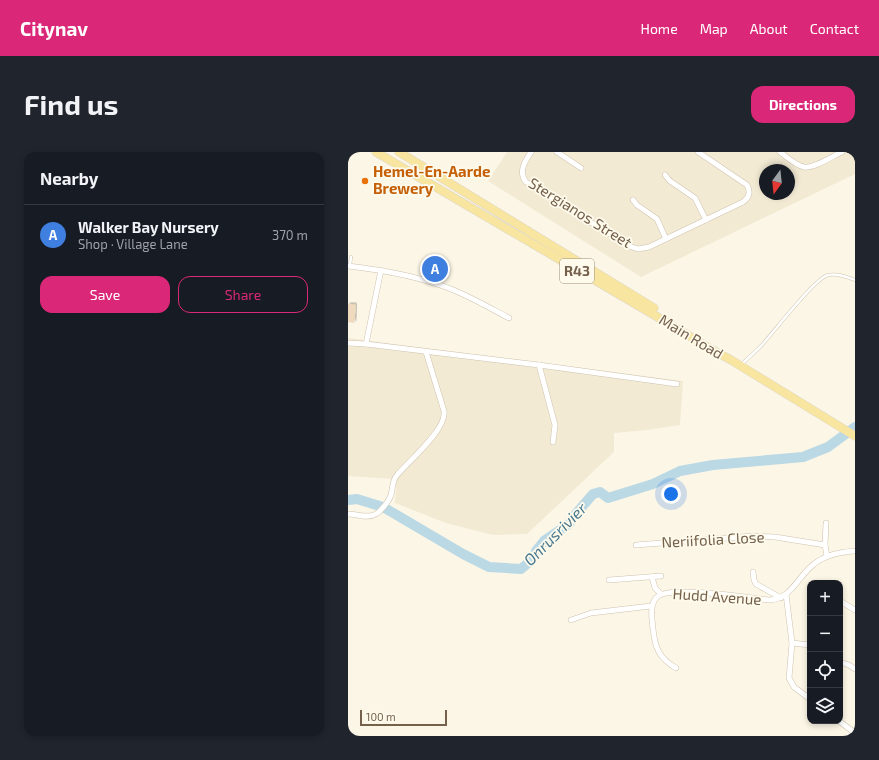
<!DOCTYPE html>
<meta charset="utf-8">
<style>
:root{--surface:#171b24;--page:#20242c;--text:#f1f3f6;--muted:#9ea1a6;--line:#363941;--accent:#db2777}
body{margin:0;font-family:"Exo 2",sans-serif;background:var(--page);color:var(--text)}
.controls{position:absolute;right:12px;bottom:12px;display:grid;overflow:hidden;border-radius:8px;box-shadow:0 2px 6px #0003}
.controls button{width:36px;height:36px;display:grid;place-items:center;padding:0;border:0;border-bottom:1px solid var(--line);background:var(--surface);color:var(--text);font:20px sans-serif}
.compass{position:absolute;left:411px;top:12px;width:36px;height:36px;border-radius:50%;background:var(--surface);box-shadow:0 2px 6px #0003;rotate:195deg}
.scale{position:absolute;left:12px;bottom:10px;width:87px;box-sizing:border-box;padding-left:4px;border:2px solid #74604b;border-top:0;font-size:11px;line-height:14px;white-space:nowrap;color:#74604b;-webkit-text-stroke:3px #fefaec;paint-order:stroke}
.you{position:absolute;left:323px;top:342px;width:14px;height:14px;margin:-10px;border:3px solid #fff;border-radius:50%;background:#1a73e8;box-shadow:0 0 0 6px #1a73e833}
.badge{display:grid;place-items:center;width:26px;height:26px;border-radius:50%;background:var(--accent);color:#fff;font-size:13px;font-weight:700}
.pin{position:absolute;translate:-50% -50%;border:2px solid #fff;box-shadow:0 1px 4px #0006}
.list{margin:0;padding:0;list-style:none}
h2{display:flex;justify-content:space-between;align-items:center;height:52px;margin:0;padding:0 16px;font-size:17px}
h2 small{font-size:13px;font-weight:400;color:var(--muted)}
.list li{display:grid;grid-template-columns:26px 1fr auto;gap:12px;align-items:center;box-sizing:border-box;height:60px;padding:0 16px;border-top:1px solid var(--line)}
.list b{display:block;font-size:15px;white-space:nowrap}
.list p{margin:0;font-size:13px;white-space:nowrap;color:var(--muted)}
.list em{font-size:13px;font-style:normal;color:var(--muted)}
.actions{display:flex;gap:8px;padding:12px 16px}
.actions a{flex:1;padding:9px 0;border:1px solid var(--accent);border-radius:12px;text-align:center;font-size:14px;color:var(--accent)}
.actions .main{background:var(--accent);color:#fff}
.icon{flex:none;width:22px;height:22px;fill:none;stroke:currentColor;stroke-width:2;stroke-linecap:round;stroke-linejoin:round}
.map{position:relative;flex:none;width:507px;height:584px;overflow:hidden;border-radius:12px}
header{display:flex;align-items:center;gap:24px;box-sizing:border-box;height:56px;padding:0 20px;background:var(--accent);color:#fff}
header strong{font-size:19px}
nav{display:flex;gap:22px;margin-inline-start:auto;font-size:14px}
.intro{display:flex;align-items:center;justify-content:space-between;box-sizing:border-box;height:96px;padding:0 24px}
h1{margin:0;font-size:28px}
.button{padding:10px 18px;border-radius:12px;background:var(--accent);color:#fff;font-size:14px;font-weight:700}
main{display:flex;gap:24px;padding:0 24px}
aside{flex:1;background:var(--surface);border-radius:12px;box-shadow:0 2px 6px #0003}
.map>svg:first-child{display:block}
.residential{fill:#f3ead4;fill-rule:evenodd}
.lines{fill:none;stroke-linecap:round;stroke-linejoin:round}
.river{stroke:#bbd8e5;stroke-width:10}
.building{fill:#f0dabe;filter:url(#shadow)}
.service-casing{stroke:#cfc2af;stroke-width:3.5}
.minor-casing{stroke:#cfc2af;stroke-width:6}
.primary-casing{stroke:#dbd6d0;stroke-width:9}
.service{stroke:#fff;stroke-width:2.5}
.minor{stroke:#fff;stroke-width:5}
.primary{stroke:#f8e5a0;stroke-width:8}
.food-dot{fill:#e8710a;stroke:#fefaec;stroke-width:1.5}
.labels{text-anchor:middle;stroke-width:3.5;stroke-linejoin:round;paint-order:stroke}
.shield{fill:#fefaec;stroke:#9d8e7b;stroke-width:1}
.shield-label{font-size:14px;font-weight:bold;fill:#74604b}
.food-label{font-size:15px;font-weight:bold;fill:#c56008;stroke:#fefaec;text-anchor:start}
.street-label{font-size:15px;fill:#74604b;stroke:#fefaec}
.water-label{font-size:16px;font-style:italic;fill:#49788e;stroke:#fefaec}
</style>
<header>
<strong>Citynav</strong>
<nav><a>Home</a><a>Map</a><a>About</a><a>Contact</a></nav>
</header>
<div class="intro"><h1>Find us</h1><a class="button">Directions</a></div>
<main>
<aside>
<h2>Nearby<small></small></h2>
<ul class="list">
<li><span class="badge" style="background:#3f7fe0">A</span><div><b>Walker Bay Nursery</b><p>Shop · Village Lane</p></div><em>370 m</em></li>
</ul>
<div class="actions"><a class="main">Save</a><a>Share</a></div>
</aside>
<div class="map">
<svg width="507" height="584" viewBox="0 0 507 584">
<defs>
<filter id="shadow"><feDropShadow dx="2" dy="-2" stdDeviation="1" flood-color="#0004"/></filter>
</defs>
<rect width="100%" height="100%" fill="#fcf6e6"/>
<g class="residential">
<path d="M159,0h348v22l-214,103 -153,-96zM417,18h24v24h-24z"/>
<path d="M0,186l335,43 -3,44 -33,5 -33,3v19l-87,82 -34,1 -47,-12 -51,-20 1,-16 -1,-8 -47,-3z"/>
</g>
<g class="lines">
<path class="river" d="M0,348l9,-1 26,8 80,47 26,13 32,2 13,-11 2,-7 8,-10 25,-17 5,-8 19,-22 7,-2 8,6 45,-14 27,-13 33,-6 90,-8 25,-10 27,-20"/>
</g>
<path class="building" d="M0,152l8,1 -2,18 -6,-1z"/>
<g class="lines">
<defs>
<g id="service">
<path d="M2,113l1,-8"/>
<path d="M393,213c6,-6 13,-12 20,-19 13,-14 53,-67 67,-71 9,-2 19,2 27,5"/>
</g>
<g id="minor">
<path d="M183,0c-6,9 -13,20 -5,30l103,64 9,3 11,-2 94,-45c6,-4 8,-10 4,-17l-49,-33"/>
<path d="M209,0l24,16"/>
<path d="M432,0c7,5 15,13 24,15 9,2 29,-11 38,-15"/>
<path d="M317,23l5,6 25,17 11,22"/>
<path d="M285,48l4,5 20,14 9,20"/>
<path d="M0,114c35,4 70,10 103,23 20,8 39,19 58,29"/>
<path d="M0,191l18,1 173,21 16,60 -2,17"/>
<path d="M18,192l15,-74"/>
<path d="M191,213l138,19"/>
<path d="M0,362c8,0 20,5 28,0 5,-3 13,-13 15,-19 2,-8 1,-14 6,-20 12,-14 50,-46 47,-64l-18,-59"/>
<path d="M478,371l-1,22 2,11"/>
<path d="M288,393l117,-9 22,1 50,8"/>
<path d="M405,420l1,8 2,4 25,14"/>
<path d="M304,425l3,11 6,6"/>
<path d="M261,428l52,-4"/>
<path d="M438,442l6,49 -3,35 5,9 16,12"/>
<path d="M492,449l15,9"/>
<path d="M223,468l20,-7 60,-7"/>
<path d="M444,491l18,2"/>
<path d="M492,510l9,3 6,4"/>
<path d="M328,516c-17,-10 -21,-20 -23,-39 -1,-11 -4,-24 4,-32 12,-12 93,1 112,3 23,-1 28,-23 45,-36 11,-9 26,-12 41,-13"/>
<path d="M491,569l16,12"/>
</g>
<g id="primary">
<path d="M28,0l285,167 50,30 20,11 124,76"/>
<path d="M51,0l255,156"/>
</g>
</defs>
<use href="#service" class="service-casing"/>
<use href="#minor" class="minor-casing"/>
<use href="#primary" class="primary-casing"/>
<use href="#service" class="service"/>
<use href="#minor" class="minor"/>
<use href="#primary" class="primary"/>
</g>
<circle class="food-dot" cx="17" cy="29" r="4"/>
<g class="labels">
<rect class="shield" x="212" y="107" width="34" height="24" rx="3"/>
<g class="shield-label">
<text x="229" y="124">R43</text>
</g>
<g class="food-label">
<text x="25" y="25">Hemel-En-Aarde<tspan x="25" dy="17">Brewery</tspan></text>
</g>
<g class="street-label">
<text transform="translate(232 61) rotate(32)" y="5">Stergianos Street</text>
<text transform="translate(343 185) rotate(31)" y="5">Main Road</text>
<text transform="translate(365 388) rotate(-3)" y="5">Neriifolia Close</text>
<text transform="translate(369 445) rotate(4)" y="5">Hudd Avenue</text>
</g>
<g class="water-label">
<text transform="translate(207 382) rotate(-45)" y="6">Onrusrivier</text>
</g>
</g>
</svg>
<div class="controls">
<button>+</button>
<button>−</button>
<button><svg class="icon" aria-label="locate" viewBox="0 0 24 24"><circle cx="12" cy="12" r="6"/><path d="M12 2v4M12 18v4M2 12h4M18 12h4"/></svg></button>
<button><svg class="icon" aria-label="layers" viewBox="0 0 24 24"><path d="M12 4l9 5-9 5-9-5zM3 14l9 5 9-5"/></svg></button>
</div>
<svg class="compass" viewBox="-18 -18 36 36"><path d="M0-13l5 13h-10z" fill="#e53935"/><path d="M0 13l5-13h-10z" fill="#9ea1a6"/></svg>
<div class="scale">100 m</div>
<div class="you"></div>
<div class="pin badge" style="left:87px;top:117px;background:#3f7fe0">A</div>
</div>
</main>
